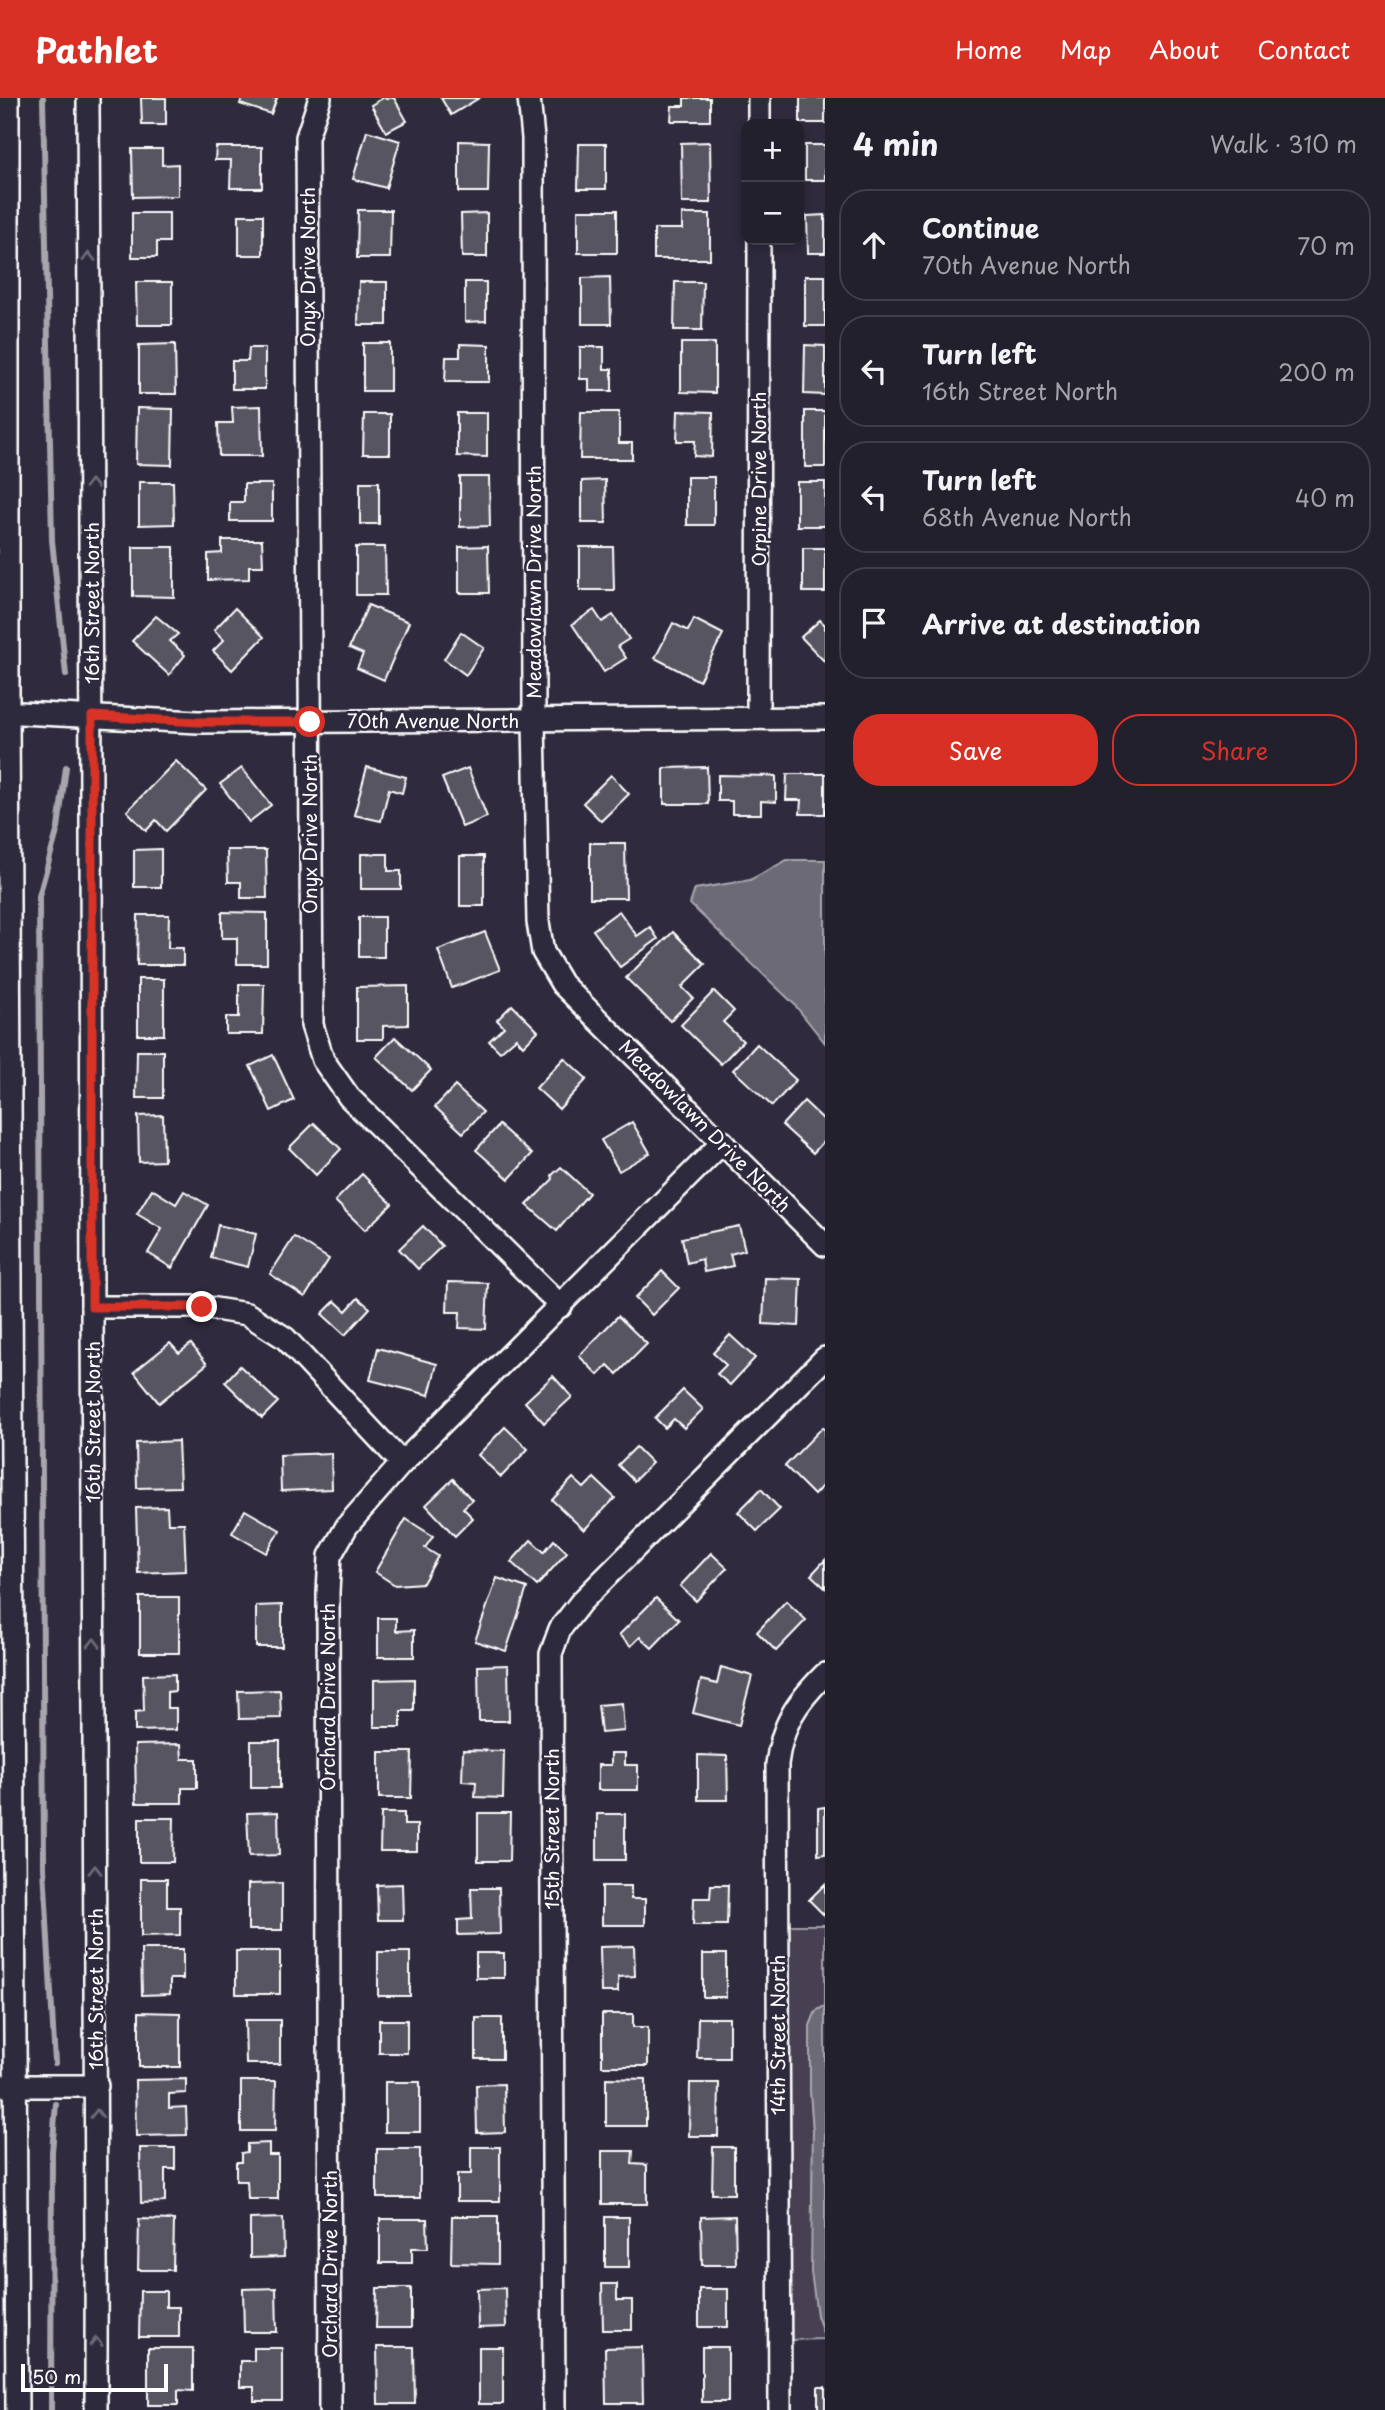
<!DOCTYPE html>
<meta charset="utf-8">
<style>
:root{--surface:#23202e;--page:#2f2d3a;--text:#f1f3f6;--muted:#a3a3aa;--line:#403e4a;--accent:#d93025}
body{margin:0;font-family:"Playpen Sans",sans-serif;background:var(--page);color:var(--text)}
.controls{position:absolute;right:21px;top:21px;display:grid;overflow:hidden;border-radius:14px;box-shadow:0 4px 10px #0003}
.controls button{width:63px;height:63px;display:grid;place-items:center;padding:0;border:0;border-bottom:2px solid var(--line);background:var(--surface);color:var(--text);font:35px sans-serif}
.scale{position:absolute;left:21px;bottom:18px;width:147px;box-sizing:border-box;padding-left:7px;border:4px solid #fff;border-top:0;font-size:19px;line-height:24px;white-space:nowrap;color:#fff;-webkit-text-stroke:5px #2f2a3d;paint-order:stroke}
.stop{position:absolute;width:21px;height:21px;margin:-16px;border:5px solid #d93025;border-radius:50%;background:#fff}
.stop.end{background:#d93025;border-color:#fff;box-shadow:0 2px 7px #0008}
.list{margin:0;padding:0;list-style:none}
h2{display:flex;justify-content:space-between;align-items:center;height:91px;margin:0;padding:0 28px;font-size:30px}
h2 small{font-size:23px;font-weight:400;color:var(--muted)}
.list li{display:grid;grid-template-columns:46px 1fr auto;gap:21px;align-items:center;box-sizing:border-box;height:112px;margin:0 14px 14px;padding:0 14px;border:2px solid var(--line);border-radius:28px}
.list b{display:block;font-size:26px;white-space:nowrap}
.list p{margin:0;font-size:23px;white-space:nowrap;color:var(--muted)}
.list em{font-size:23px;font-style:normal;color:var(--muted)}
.actions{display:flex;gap:14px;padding:21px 28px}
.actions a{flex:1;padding:16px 0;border:2px solid var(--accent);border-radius:28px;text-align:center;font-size:24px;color:var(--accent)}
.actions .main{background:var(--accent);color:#fff}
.icon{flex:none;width:38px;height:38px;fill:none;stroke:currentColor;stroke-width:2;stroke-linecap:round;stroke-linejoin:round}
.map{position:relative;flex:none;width:825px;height:2312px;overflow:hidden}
header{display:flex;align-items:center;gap:42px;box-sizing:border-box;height:98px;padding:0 35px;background:var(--accent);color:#fff}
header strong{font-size:33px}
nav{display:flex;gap:38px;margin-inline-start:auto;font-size:24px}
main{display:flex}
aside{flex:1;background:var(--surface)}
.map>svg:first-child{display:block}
.green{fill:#464152;stroke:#a2a0a8;stroke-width:2}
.water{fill:#6d6a77;stroke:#a7a6ad;stroke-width:2}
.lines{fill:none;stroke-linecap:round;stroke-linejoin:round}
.stream{stroke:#a7a6ad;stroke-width:6}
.building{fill:#595564;stroke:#fff;stroke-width:2}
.minor-casing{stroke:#fff;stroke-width:26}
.minor{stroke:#2f2a3d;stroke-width:21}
.oneway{stroke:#6d6a77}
.route{stroke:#d93025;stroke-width:9}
.labels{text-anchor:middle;stroke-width:5;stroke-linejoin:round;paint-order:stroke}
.street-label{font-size:19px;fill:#fff;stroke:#2f2a3d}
</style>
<header>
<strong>Pathlet</strong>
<nav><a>Home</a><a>Map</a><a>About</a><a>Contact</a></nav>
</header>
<main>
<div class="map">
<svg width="825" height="2312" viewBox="0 0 825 2312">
<rect width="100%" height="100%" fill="#2f2a3d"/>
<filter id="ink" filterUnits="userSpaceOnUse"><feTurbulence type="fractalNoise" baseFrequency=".0143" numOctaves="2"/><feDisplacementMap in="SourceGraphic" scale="14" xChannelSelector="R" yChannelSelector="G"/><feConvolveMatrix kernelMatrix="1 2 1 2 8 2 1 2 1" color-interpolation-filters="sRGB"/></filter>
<g filter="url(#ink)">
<path class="green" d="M788,1827h37v81l-9,5 -6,15v64l3,40 -1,89 5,96 8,24 -37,1z"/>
<g class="water">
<path d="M787,762h38v183l-31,-39 -104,-100 5,-15 55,-9z"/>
<path d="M825,1908v331l-8,-22 -6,-43 2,-142 -3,-40v-64l6,-15z"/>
</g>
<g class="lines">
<g class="stream">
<path d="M43,0l9,442 14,135"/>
<path d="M55,1965l-11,-195 -5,-972 19,-68 8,-61"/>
<path d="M51,2312l1,-258 4,-48"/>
</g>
</g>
<g class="building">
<path d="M141,0h25v27h-24z"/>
<path d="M242,0h35l-6,16 -31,-10z"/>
<path d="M383,0h11l13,23 -21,11 -15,-27z"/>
<path d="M441,0h38l-28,17z"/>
<path d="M684,0h26v23h-39l1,-15h12z"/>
<rect x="800" y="0" width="25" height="25"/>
<path d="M367,33l33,10 -14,47 -33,-9z"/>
<path d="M459,43l30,1 -1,50h-29z"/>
<path d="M710,44l1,61h-29l-1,-60z"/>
<path d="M579,46h27v45h-28z"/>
<rect x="805" y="47" width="20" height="35"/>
<path d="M216,49h46v41h-32l1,-28h-16z"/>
<path d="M132,51h30v16l16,-1v32l-45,1z"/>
<path d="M358,112h33l-1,48h-33z"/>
<rect x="578" y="112" width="39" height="43"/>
<path d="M132,115h37v29h-12v15h-25z"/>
<path d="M487,115v44h-25l-1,-43z"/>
<path d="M682,116h28v45h-56v-30h28z"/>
<rect x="239" y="117" width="24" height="40"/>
<path d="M825,117v38h-17l-1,-37z"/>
<rect x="805" y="178" width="20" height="50"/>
<path d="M610,179l1,47h-29v-46z"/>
<path d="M136,184h36v43h-35z"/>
<path d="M359,184h28v43h-29z"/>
<path d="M465,184h21v39l-21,1z"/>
<path d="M675,184h28l-1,48h-28z"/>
<rect x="363" y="245" width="27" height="48"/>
<path d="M681,245h34v50l-34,-1z"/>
<path d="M175,246l1,50h-37v-49z"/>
<path d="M460,246l29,1v37h-44l1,-25h14z"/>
<path d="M805,247l20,1v49l-21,-1z"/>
<path d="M580,249h24v22h8v22h-23v-12h-9z"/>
<path d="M249,250h16v41h-33v-28h16z"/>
<path d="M261,308l1,50h-43l-1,-33h15l-1,-16z"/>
<path d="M137,310l36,1 -1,56 -36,-1z"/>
<path d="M678,313l35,1 -1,45 -18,-1 1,-15h-18z"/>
<rect x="805" y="313" width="20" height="56"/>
<path d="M581,314h38v31h13v16h-52z"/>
<path d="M457,315h30v44l-30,-1z"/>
<path d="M364,316h26v40h-27z"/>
<path d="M460,379h29l1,49 -30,1z"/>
<rect x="687" y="379" width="27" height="48"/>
<path d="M605,382l1,43h-24v-42z"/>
<path d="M139,384h34l1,42 -35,1z"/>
<rect x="360" y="384" width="19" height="42"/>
<rect x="797" y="384" width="28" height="44"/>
<path d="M244,386h28v37h-42v-19h14z"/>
<path d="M222,442h40l1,26h-14v13l-41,1v-26l14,-1z"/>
<path d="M488,448l1,47h-30v-46z"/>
<path d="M133,449h41v50l-41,-1z"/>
<path d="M356,449h29l1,48h-30z"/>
<path d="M580,449h33l1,43h-34z"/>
<rect x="803" y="450" width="22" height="44"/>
<path d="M368,507l41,17 -25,58 -27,-12 6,-14 -14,-6z"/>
<path d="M235,510l29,29 -32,33 -19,-19 11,-11 -10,-10z"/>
<path d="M594,512l8,12 11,-7 16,24 -11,7 8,12 -22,14 -32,-48z"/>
<path d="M156,518l22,18 -8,7 15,14 -16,20 -37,-34z"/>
<path d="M694,521l29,15 -24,47 -44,-23 18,-35 15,8z"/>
<path d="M820,522l5,5v37l-24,-25z"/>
<path d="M461,534l23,16 -18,27 -22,-16z"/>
<path d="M176,663l30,29 -40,41 -10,-11 -10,11 -19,-20z"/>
<path d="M367,669l39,10 -4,16 -13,-4 -8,32 -27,-6z"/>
<path d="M707,669l1,37h-44v-36z"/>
<path d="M242,670l29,37 -22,17 -29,-38z"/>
<path d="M468,670l19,49 -25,10 -20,-49z"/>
<path d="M787,676h38v40h-25l1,-14h-15z"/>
<path d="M611,677l18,19 -28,27 -18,-18z"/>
<path d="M718,677l58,1v26l-15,-1v13h-29v-13h-14z"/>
<path d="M590,745h35l1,55h-36z"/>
<path d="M161,751v38h-27v-37z"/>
<path d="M227,752h39l1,48h-26v-16h-13z"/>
<path d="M361,756h27v17h13v18h-40z"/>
<rect x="460" y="758" width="24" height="50"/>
<path d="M619,813l18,25 13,-9 8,12 -38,28 -27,-37z"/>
<path d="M222,814l45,1v51h-30v-26h-15z"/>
<path d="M138,817h31l-1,33h15v17h-46z"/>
<rect x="359" y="819" width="25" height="40"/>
<path d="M485,834l15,38 -48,18 -14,-38z"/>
<path d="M673,834l32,32 -23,23 11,11 -23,23 -44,-43z"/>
<rect x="138" y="881" width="26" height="56"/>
<path d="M239,886h25l-1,50h-37v-17h13z"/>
<path d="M408,888v39l-25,1v13h-26v-52z"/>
<path d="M714,893l20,20 -11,11 20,19 -22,23 -40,-39z"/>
<path d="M512,907l26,26 -15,15 -7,-8 -16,14 -11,-11 15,-14 -7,-7z"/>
<path d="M395,939l36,33 -19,20 -36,-33z"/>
<path d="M757,946l39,36 -24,26 -39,-36z"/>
<path d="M137,953h26v47h-27z"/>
<path d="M273,957l21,45 -23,11 -21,-45z"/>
<path d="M564,960l23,21 -28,30 -23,-21z"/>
<path d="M455,988l28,26 -20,21 -28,-26z"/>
<path d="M804,1003l21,20v19l-12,13 -31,-28z"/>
<path d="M163,1017l1,46 -25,1 -1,-46z"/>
<path d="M632,1024l18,31 -31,18 -18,-31z"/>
<path d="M314,1025l27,26 -25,26 -27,-27z"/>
<path d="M499,1027l33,29 -23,25 -33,-29z"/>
<path d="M561,1069l28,26 -32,38 -30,-26 26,-26 -1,-4z"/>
<path d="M362,1076l30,30 -27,26 -30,-29z"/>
<path d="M152,1091l24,15 8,-13 24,14 -36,63 -24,-15 14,-24 -25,-15z"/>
<path d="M218,1127l38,9 -8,33 -37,-9z"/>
<path d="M423,1128l19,20 -24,23 -19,-20z"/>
<path d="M739,1128l6,24 -15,4 3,12 -29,6 -2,-13 -15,4 -5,-25z"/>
<path d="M294,1139l35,22 -24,38 -35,-23z"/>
<path d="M662,1173l17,17 -27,27 -17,-17z"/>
<path d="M765,1180l36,1 -2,47 -36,-2z"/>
<path d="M448,1184l40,1 -2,46 -27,-1 1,-16h-13z"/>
<path d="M358,1200l12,10 -25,27 -23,-21 13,-13 11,10z"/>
<path d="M618,1218l29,28 -30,30 -9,-9 -10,10 -19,-19z"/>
<path d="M730,1237l25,23 -25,27 -13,-11 9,-9 -13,-12z"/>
<path d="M170,1245l9,10 12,-9 16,20 -48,39 -25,-31z"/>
<path d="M378,1250l59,16 -8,31 -59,-15z"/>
<path d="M240,1268l38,36 -16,16 -37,-36z"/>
<path d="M553,1278l19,21 -28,26 -19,-21z"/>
<path d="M683,1292l20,19 -19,19 -10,-9 -9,9 -10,-10z"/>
<path d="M505,1329l23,22 -27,28 -23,-22z"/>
<path d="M823,1329l2,3v53l-11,12 -29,-29z"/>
<path d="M178,1343l2,46 -43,1 -1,-45z"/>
<path d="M636,1349l16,16 -18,18 -16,-16z"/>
<path d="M331,1355l1,36 -51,2 -1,-36z"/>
<path d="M573,1380l11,10 10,-10 21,20 -31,32 -32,-30z"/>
<path d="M453,1381l19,21 -9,8 10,10 -18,18 -29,-31z"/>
<path d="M761,1391l19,20 -23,22 -19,-19z"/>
<path d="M167,1409l1,16h16l2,48 -48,2 -2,-65z"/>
<path d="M245,1412l35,20 -14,23 -34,-20z"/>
<path d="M406,1421l27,17 -8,12 13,8 -15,27 -28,2 -20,-13z"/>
<path d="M531,1442l13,12 10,-12 13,12 -30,34 -26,-24z"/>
<path d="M711,1455l16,15 -31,33 -16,-15z"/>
<path d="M825,1462v28l-14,-13z"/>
<path d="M497,1480l30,10 -21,63 -31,-10z"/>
<rect x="140" y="1499" width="39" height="56"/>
<path d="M656,1500l23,22 -27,28 -12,-11 -9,9 -12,-11z"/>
<path d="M786,1503l20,19 -30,31 -19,-19z"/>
<path d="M282,1507v42h-26v-41z"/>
<path d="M378,1520h18v13l18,-1v27h-36z"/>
<path d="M508,1567l1,56h-30l-1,-55z"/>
<path d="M721,1569l31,9 -13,49 -46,-12 8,-33 16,4z"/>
<path d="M175,1576v17l-8,1v16h9v22l-41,1v-19l9,-1 -1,-36z"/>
<path d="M414,1581v32h-13v16h-27v-47z"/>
<path d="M280,1592l1,28 -42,1 -1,-28z"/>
<path d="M622,1605l2,28 -23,2 -3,-28z"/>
<rect x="251" y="1643" width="29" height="47"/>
<path d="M181,1646l1,15h15v29h-15v15h-46l-1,-58z"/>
<path d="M463,1652l41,1 -1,47 -28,-1 1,-15 -14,-1z"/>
<path d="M379,1654h33l-1,46h-32z"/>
<path d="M611,1655h14v12h13v25h-40v-25h13z"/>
<path d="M698,1657l29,1 1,44h-30z"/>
<path d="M825,1709v47l-7,1v-47z"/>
<path d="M278,1714l1,43 -30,1 -2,-43z"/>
<path d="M381,1715h23v12h13v26h-37z"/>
<path d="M478,1715h32l-1,48h-31z"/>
<rect x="597" y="1716" width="28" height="46"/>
<path d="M139,1720h35l-1,44h-34z"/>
<path d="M141,1781h26v28h13v28l-39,1z"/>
<path d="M282,1785v47h-34v-46z"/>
<path d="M402,1786l1,36h-25l-1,-35z"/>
<path d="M825,1786v32l-16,-16z"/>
<path d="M711,1787h17l-1,40h-34l1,-27h16z"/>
<path d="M602,1788h29v13h14v26h-43z"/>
<path d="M471,1790h28l1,46 -42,1v-15l14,-1z"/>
<path d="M634,1848l1,30 -17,1v15h-17l-1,-45z"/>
<path d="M141,1851h42v30h-13v15l-28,1z"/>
<rect x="236" y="1853" width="44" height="43"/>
<rect x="378" y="1854" width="32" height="44"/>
<rect x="476" y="1855" width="28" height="25"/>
<rect x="703" y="1856" width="23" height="43"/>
<path d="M139,1914l41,1v54h-41z"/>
<path d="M602,1916h31v13h15v39h-46z"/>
<rect x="476" y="1920" width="26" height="41"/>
<path d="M698,1920h31v40h-32z"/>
<path d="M245,1922h35v44h-34z"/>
<rect x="379" y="1922" width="28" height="33"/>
<path d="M606,1980l40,1v47h-40z"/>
<path d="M186,1981v14l-17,1v14l17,-1 1,28 -51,1 -1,-56z"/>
<path d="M241,1983h35l-1,50h-34z"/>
<rect x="385" y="1984" width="35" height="50"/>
<path d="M690,1985h29l-1,53h-29z"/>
<path d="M504,1986l1,48 -28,1 -1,-48z"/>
<path d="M269,2045v12h9v44h-30l-1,-18h-11v-19h5v-9l6,-1v-8z"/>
<path d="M471,2049h29v54h-43v-27h14z"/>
<path d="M713,2049h21v47h-22z"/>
<path d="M140,2050h35v21h-10v33l-24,1z"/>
<rect x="377" y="2051" width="43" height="49"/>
<path d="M602,2053h31l-1,13 15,1v39h-45z"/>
<path d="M452,2118h46v48l-47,-1z"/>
<path d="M735,2118l1,49h-34l-1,-48z"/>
<rect x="605" y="2119" width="24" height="50"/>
<path d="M283,2120l1,39 -34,1v-39z"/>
<path d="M139,2121l35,1 -1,50h-35z"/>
<path d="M380,2121h47l1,29h-16v15h-32z"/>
<path d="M602,2186h15v16h15v30h-29z"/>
<path d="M276,2190l1,44h-33l-1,-43z"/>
<path d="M377,2190h34v40h-35z"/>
<path d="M505,2190l1,39 -28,1 -1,-39z"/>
<rect x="699" y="2191" width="29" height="38"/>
<path d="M140,2193h26v16h13v30h-40z"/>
<path d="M377,2249h37l1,57h-37z"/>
<rect x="479" y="2249" width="24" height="57"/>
<path d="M642,2249l1,56h-37l-1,-55z"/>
<rect x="702" y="2249" width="26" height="55"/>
<path d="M148,2250h45v43l-15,-1v15h-30z"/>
<path d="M254,2250h28v53h-28v-14h-14v-26h14z"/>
<rect x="818" y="2289" width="7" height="23"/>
</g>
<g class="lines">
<defs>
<g id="minor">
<path d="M8,0v614l9,1698"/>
<path d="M88,0c3,403 3,805 4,1208 1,368 5,736 4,1104"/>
<path d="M320,0l-13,39 5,888 11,35 26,37 212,209"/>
<path d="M529,0l4,40 1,583 4,201 5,30 19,32 263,261"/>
<path d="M759,26v-26"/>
<path d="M0,614l198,10 627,-4"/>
<path d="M758,620l1,-478"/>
<path d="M92,1209h110l45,7 38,24 117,125"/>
<path d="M0,1988h97"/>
<path d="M330,2312l-2,-818 2,-36 17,-30 55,-63 321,-321"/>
<path d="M554,2312l-3,-756 9,-25 21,-27 244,-244"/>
<path d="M780,2312l-3,-646c5,-40 19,-61 48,-90"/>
</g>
</defs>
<use href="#minor" class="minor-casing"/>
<use href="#minor" class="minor"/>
</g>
<defs><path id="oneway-chevron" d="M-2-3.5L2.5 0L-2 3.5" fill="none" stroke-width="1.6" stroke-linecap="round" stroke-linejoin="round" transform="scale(1.75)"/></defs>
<g class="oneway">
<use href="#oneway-chevron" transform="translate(89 159) rotate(-90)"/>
<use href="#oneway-chevron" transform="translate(91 386) rotate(-90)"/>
<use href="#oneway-chevron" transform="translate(94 1545) rotate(-90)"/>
<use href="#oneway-chevron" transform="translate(95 1772) rotate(-90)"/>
<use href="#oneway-chevron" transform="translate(97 2016) rotate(-90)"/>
<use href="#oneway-chevron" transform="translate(96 2244) rotate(-90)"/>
</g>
</g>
<g class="lines" filter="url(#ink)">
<path class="route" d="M202,1209h-110v-591l106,6h112"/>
</g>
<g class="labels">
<g class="street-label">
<text transform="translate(308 169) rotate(-90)" y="7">Onyx Drive North</text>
<text transform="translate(759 381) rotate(-90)" y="7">Orpine Drive North</text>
<text transform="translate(534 484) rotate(-90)" y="7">Meadowlawn Drive North</text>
<text transform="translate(92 505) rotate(-90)" y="7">16th Street North</text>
<text x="433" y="630">70th Avenue North</text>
<text transform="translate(310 736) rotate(-90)" y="7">Onyx Drive North</text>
<text transform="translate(705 1028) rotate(45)" y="7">Meadowlawn Drive North</text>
<text transform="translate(93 1324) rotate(-90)" y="7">16th Street North</text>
<text transform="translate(328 1599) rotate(-90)" y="7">Orchard Drive North</text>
<text transform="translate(552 1731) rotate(-90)" y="7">15th Street North</text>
<text transform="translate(96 1891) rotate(-90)" y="7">16th Street North</text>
<text transform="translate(778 1937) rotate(-90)" y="7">14th Street North</text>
<text transform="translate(330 2166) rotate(-90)" y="7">Orchard Drive North</text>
</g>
</g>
</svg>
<div class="controls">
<button>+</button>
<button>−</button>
</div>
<div class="scale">50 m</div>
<div class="stop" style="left:310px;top:624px"></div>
<div class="stop end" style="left:202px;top:1209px"></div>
</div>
<aside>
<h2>4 min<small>Walk · 310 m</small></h2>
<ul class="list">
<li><svg class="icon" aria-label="ahead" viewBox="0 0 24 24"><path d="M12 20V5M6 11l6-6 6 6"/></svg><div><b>Continue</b><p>70th Avenue North</p></div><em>70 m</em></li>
<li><svg class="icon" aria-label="left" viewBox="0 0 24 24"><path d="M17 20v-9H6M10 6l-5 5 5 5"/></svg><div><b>Turn left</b><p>16th Street North</p></div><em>200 m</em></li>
<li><svg class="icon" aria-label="left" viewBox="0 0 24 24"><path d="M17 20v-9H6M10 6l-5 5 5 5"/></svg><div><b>Turn left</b><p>68th Avenue North</p></div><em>40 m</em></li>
<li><svg class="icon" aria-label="arrive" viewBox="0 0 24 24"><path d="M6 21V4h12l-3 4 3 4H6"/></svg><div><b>Arrive at destination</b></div></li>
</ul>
<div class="actions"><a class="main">Save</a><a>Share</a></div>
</aside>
</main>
